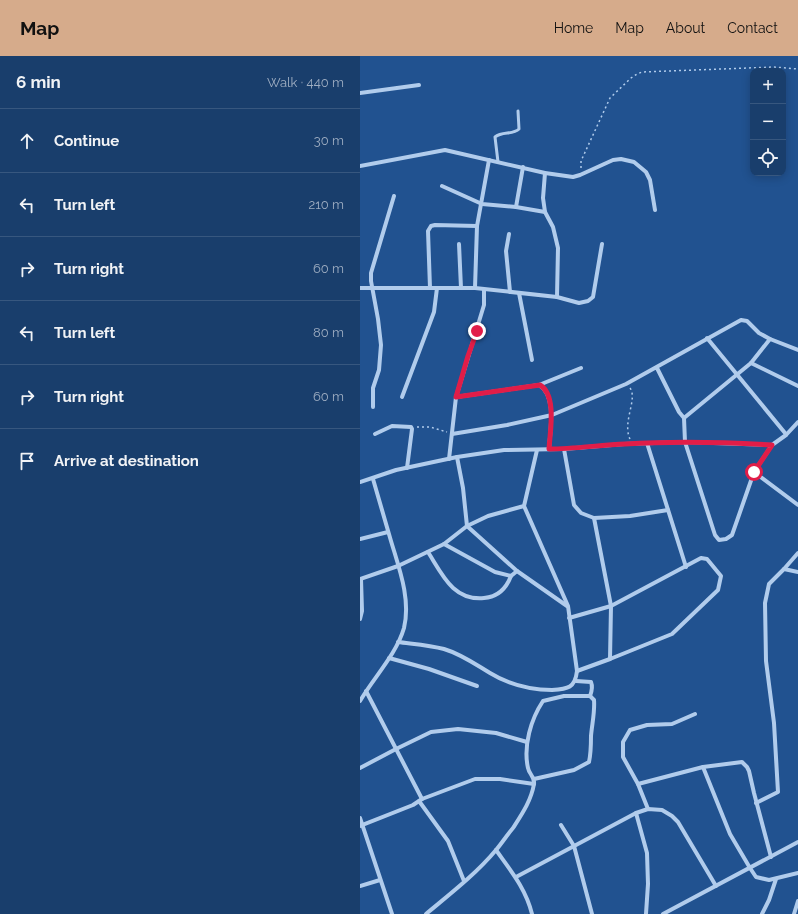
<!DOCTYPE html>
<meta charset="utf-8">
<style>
:root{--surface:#193e6c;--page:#224572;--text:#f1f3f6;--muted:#9faec2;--line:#37577f;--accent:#d6ab8b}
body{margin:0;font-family:Raleway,sans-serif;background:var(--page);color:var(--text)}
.controls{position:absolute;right:12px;top:12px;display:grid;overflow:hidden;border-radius:8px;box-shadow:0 2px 10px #0003}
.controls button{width:36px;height:36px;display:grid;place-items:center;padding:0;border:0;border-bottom:1px solid var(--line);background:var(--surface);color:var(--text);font:20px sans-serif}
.stop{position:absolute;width:12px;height:12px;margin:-9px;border:3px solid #e11d48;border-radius:50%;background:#fff}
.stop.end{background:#e11d48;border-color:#fff;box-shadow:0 1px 4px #0008}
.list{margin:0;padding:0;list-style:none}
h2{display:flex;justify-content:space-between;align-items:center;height:52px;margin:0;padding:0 16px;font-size:17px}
h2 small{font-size:13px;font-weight:400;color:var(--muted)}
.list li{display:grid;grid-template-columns:26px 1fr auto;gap:12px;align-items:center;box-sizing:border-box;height:64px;padding:0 16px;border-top:1px solid var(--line)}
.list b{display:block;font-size:15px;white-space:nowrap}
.list em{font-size:13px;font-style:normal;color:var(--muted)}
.icon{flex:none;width:22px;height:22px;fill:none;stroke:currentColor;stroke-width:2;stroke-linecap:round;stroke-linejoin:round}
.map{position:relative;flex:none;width:438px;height:858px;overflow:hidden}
header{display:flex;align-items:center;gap:24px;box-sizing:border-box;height:56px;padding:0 20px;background:var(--accent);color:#111}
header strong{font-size:19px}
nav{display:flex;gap:22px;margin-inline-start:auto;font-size:14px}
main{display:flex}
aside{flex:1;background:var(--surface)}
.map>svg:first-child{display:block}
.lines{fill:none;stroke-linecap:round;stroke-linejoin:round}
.path{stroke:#b1ccec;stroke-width:1.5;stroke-dasharray:2 3;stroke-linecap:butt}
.service{stroke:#b1ccec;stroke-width:3}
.minor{stroke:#b1ccec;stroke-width:4}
.route{stroke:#e11d48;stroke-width:5}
</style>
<header>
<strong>Map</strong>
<nav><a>Home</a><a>Map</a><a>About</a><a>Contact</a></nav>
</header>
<main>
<aside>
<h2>6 min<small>Walk · 440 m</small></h2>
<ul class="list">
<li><svg class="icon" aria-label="ahead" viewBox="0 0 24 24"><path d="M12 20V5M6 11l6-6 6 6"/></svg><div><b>Continue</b></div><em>30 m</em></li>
<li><svg class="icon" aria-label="left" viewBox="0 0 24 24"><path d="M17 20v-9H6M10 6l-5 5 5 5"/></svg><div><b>Turn left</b></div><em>210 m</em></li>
<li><svg class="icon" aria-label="right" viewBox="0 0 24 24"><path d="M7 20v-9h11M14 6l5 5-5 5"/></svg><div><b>Turn right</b></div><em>60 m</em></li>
<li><svg class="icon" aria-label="left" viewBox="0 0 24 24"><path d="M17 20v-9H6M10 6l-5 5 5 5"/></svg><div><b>Turn left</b></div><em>80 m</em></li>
<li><svg class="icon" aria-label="right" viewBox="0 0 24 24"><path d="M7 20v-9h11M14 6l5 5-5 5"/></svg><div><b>Turn right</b></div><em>60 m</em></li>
<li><svg class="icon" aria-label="arrive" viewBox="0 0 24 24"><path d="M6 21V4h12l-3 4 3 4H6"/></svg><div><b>Arrive at destination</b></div></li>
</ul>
</aside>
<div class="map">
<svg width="438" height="858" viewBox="0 0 438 858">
<rect width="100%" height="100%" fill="#215290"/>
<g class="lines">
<g class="path">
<path d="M221,112v-7l29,-63 21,-20 6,-4 5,-2 132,-5 24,2"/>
<path d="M57,371h13l17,5"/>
<path d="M270,383c-8,-17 8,-40 0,-51"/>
</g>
<path class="service" d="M138,106l-3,-25c7,-6 18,-2 24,-8l-1,-18"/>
<g class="minor">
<path d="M0,37l59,-8"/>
<path d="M0,110l85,-16 100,23 28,4 7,-2 33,-15 8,-1 13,3 12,10 4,8 5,30"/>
<path d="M185,117l-2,25 2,14 8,15 5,21 -1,49"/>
<path d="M82,130l40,18 34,3 29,5"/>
<path d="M156,151l7,-40"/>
<path d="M149,178l-3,17 4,41"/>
<path d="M99,188l2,44"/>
<path d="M0,232h115l82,9 22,6 9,-2 5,-4 9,-53"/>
<path d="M70,232l-2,-57 3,-5 4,-1 42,1"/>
<path d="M115,232l2,-62 12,-66"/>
<path d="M159,237l13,67"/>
<path d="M410,283l28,11"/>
<path d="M391,307l47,23"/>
<path d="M179,329c18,10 11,47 10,64"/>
<path d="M42,341l32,-85 3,-24"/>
<path d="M96,341l83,-12 42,-17"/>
<path d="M13,351v-19l6,-18 2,-25 -3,-26 -7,-38v-8l23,-77"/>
<path d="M324,362l1,24 30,93 4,5 7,-1 6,-4 22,-63 18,-27 14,-10 -1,-2 -78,-95"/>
<path d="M15,378l17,-8 19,1 1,2 -5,39"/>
<path d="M92,378l55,-9 45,-10 74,-31 115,-64 6,1 12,12 11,6 -19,24 -67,55 -5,-6 -22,-44"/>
<path d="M426,379l12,-13"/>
<path d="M287,387l39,124"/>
<path d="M204,393l10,56 7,8 13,5 36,-2 38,-6"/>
<path d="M97,401l6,31 4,38 50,45 50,35"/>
<path d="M89,403l7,-62 28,-92v-15"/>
<path d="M394,416l44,33"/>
<path d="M0,426l36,-12 61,-13 47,-7 60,-1 60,-5 61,-2 87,3"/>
<path d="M234,462l17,88 -1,53"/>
<path d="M0,483l28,-7"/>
<path d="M84,488l51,28 16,4 6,-5"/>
<path d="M68,496c14,22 25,49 56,46 14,-1 22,-9 27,-22"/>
<path d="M424,513l14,-16"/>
<path d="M0,523l38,-13 46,-22 23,-18 21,-10 36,-10 13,-56"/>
<path d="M209,562l42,-12 90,-48 6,1 14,17 -3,14 -46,44 -62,25 -33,12"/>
<path d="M0,563l2,-8 -1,-32"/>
<path d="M38,586c15,2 31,3 46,7 17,5 31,15 46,24 18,11 41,17 62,17 16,-1 23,-2 25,-19l-9,-65 -44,-100"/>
<path d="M29,602l40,11 48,17"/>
<path d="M216,625l15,1c2,5 1,9 -1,14"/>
<path d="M6,635l56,108"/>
<path d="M0,645c14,-24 36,-46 44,-73 7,-29 -5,-60 -13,-87 -6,-21 -12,-42 -18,-62"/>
<path d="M343,711l27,67 20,34 6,9 13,3 29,-7"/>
<path d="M0,712l36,-19 35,-17 27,-3 38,4 31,9"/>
<path d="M278,728l65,-17 39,-5 5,5 2,4 5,22 17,64"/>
<path d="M59,745l29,40 16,40"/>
<path d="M396,747l22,-11 -4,-69 -8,-62 -1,-58 4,-19 15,-15 14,3"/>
<path d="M288,753l-10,-25 -15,-27v-15l7,-12 17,-5 25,-1 23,-10"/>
<path d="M276,757l11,40 1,31 -2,30"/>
<path d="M0,762l32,96"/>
<path d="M201,769l13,21 18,68"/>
<path d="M0,770l53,-21 9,-6 53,-20h25l34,5"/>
<path d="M136,794c15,21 30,39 36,64"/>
<path d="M156,821l120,-64 12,-4 14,1 10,6 6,6 38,64"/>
<path d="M0,830l20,-6"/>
<path d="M66,858c24,-20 50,-40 70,-64 6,-7 11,-15 17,-22 9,-14 18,-27 21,-44 1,-7 -5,-10 -6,-16 -5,-22 3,-49 15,-67l21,-5h26l4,4c1,12 -2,24 -3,36 0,9 0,17 -2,26l-15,8 -40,9"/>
<path d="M303,858l135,-72"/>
<path d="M402,858l7,-14 7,-21"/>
<path d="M434,858l4,-13"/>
</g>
</g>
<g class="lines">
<path class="route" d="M117,275l-9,25 -12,41 84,-12c17,10 10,47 9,64 25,0 51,-4 76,-5 49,-3 98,-2 147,1l-18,27"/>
</g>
</svg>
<div class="controls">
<button>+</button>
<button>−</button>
<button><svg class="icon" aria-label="locate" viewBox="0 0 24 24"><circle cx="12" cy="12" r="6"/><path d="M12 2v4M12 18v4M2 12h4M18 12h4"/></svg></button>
</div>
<div class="stop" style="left:394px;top:416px"></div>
<div class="stop end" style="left:117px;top:275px"></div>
</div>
</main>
